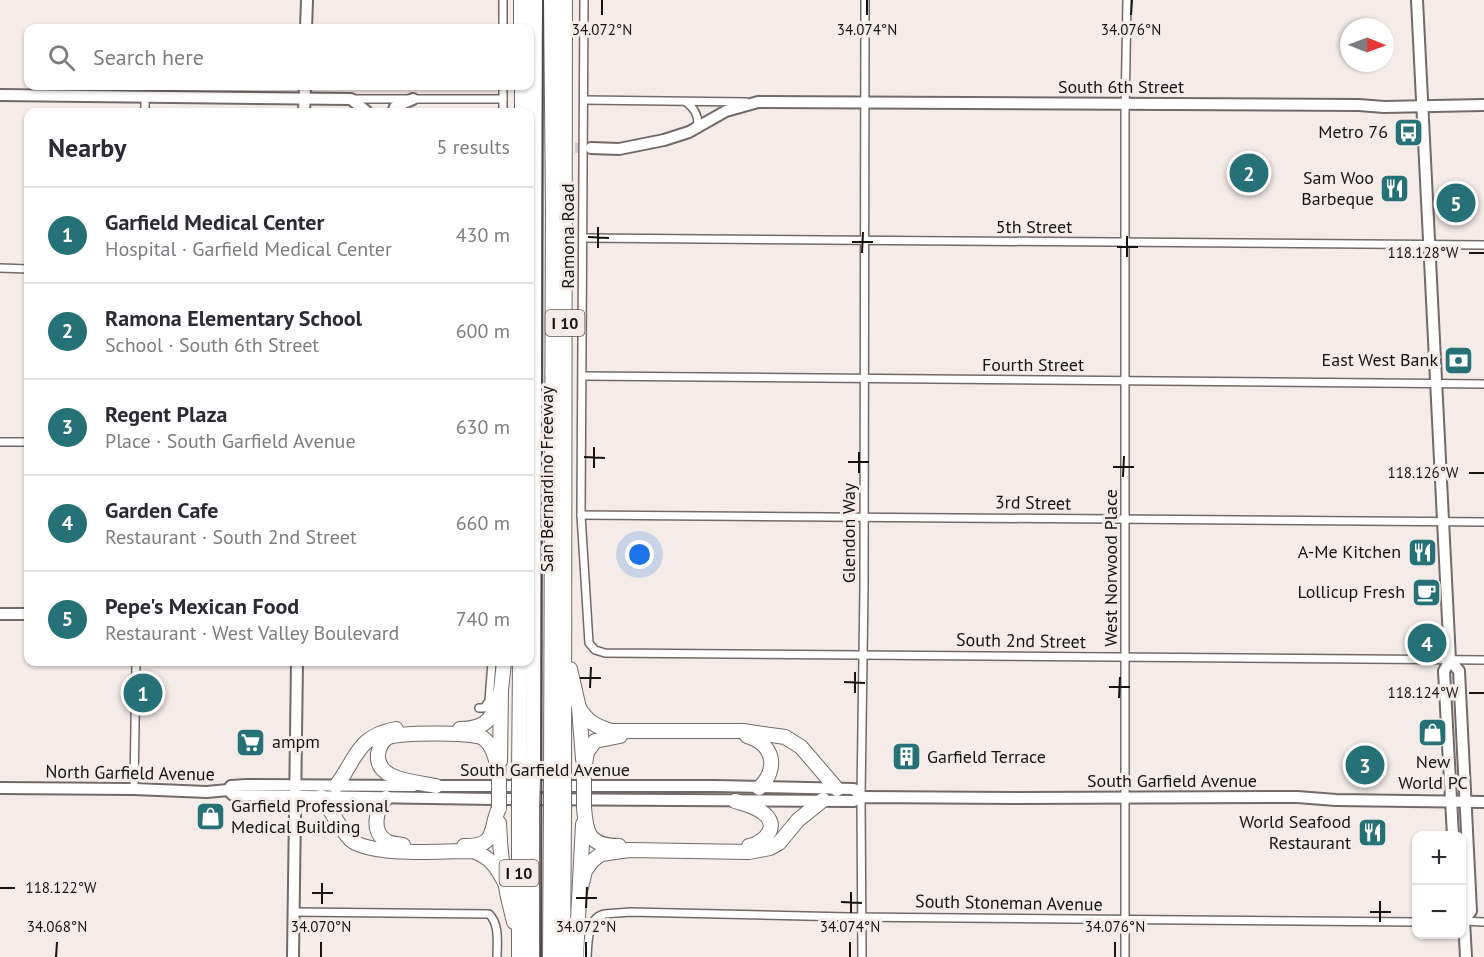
<!DOCTYPE html>
<meta charset="utf-8">
<style>
:root{--surface:#fff;--page:#f2f2f3;--text:#2b2b33;--muted:#7c7c81;--line:#e1e1e2;--accent:#267077}
body{margin:0;font-family:"PT Sans",sans-serif;background:var(--page);color:var(--text)}
.controls{position:absolute;right:18px;bottom:18px;display:grid;overflow:hidden;border-radius:12px;box-shadow:0 2px 4px #0004}
.controls button{width:54px;height:54px;display:grid;place-items:center;padding:0;border:0;border-bottom:2px solid var(--line);background:var(--surface);color:var(--text);font:30px sans-serif}
.compass{position:absolute;left:1340px;top:18px;width:54px;height:54px;border-radius:50%;background:var(--surface);box-shadow:0 2px 4px #0004;rotate:91deg}
.you{position:absolute;left:640px;top:555px;width:21px;height:21px;margin:-15px;border:4px solid #fff;border-radius:50%;background:#1a73e8;box-shadow:0 0 0 9px #1a73e833}
.badge{display:grid;place-items:center;width:39px;height:39px;border-radius:50%;background:var(--accent);color:#fff;font-size:20px;font-weight:700}
.pin{position:absolute;translate:-50% -50%;border:3px solid #fff;box-shadow:0 2px 6px #0006}
.list{margin:0;padding:0;list-style:none}
h2{display:flex;justify-content:space-between;align-items:center;height:78px;margin:0;padding:0 24px;font-size:26px}
h2 small{font-size:20px;font-weight:400;color:var(--muted)}
.list li{display:grid;grid-template-columns:39px 1fr auto;gap:18px;align-items:center;box-sizing:border-box;height:96px;padding:0 24px;border-top:2px solid var(--line)}
.list b{display:block;font-size:22px;white-space:nowrap}
.list p{margin:0;font-size:20px;white-space:nowrap;color:var(--muted)}
.list em{font-size:20px;font-style:normal;color:var(--muted)}
.icon{flex:none;width:33px;height:33px;fill:none;stroke:currentColor;stroke-width:2;stroke-linecap:round;stroke-linejoin:round}
.map{position:relative;flex:none;width:1484px;height:957px;overflow:hidden}
.search{position:absolute;background:var(--surface);box-shadow:0 2px 4px #0004;left:24px;top:24px;width:510px;height:66px;display:flex;align-items:center;gap:15px;box-sizing:border-box;padding:0 21px;border-radius:12px;color:var(--muted);font-size:22px}
.panel{position:absolute;background:var(--surface);box-shadow:0 2px 4px #0004;left:24px;top:108px;width:510px;height:558px;border-radius:12px}
.map>svg:first-child{display:block}
.lines{fill:none;stroke-linecap:round;stroke-linejoin:round}
.secondary-tunnel{stroke:#d4cbc9;stroke-width:10;stroke-dasharray:10 5;stroke-linecap:butt}
.street-casing{stroke:#726a68;stroke-width:10}
.secondary-casing{stroke:#726a68;stroke-width:14}
.primary-casing{stroke:#726a68;stroke-width:14}
.highway-casing{stroke:#726a68;stroke-width:16}
.street{stroke:#fff;stroke-width:7}
.secondary{stroke:#fff;stroke-width:10}
.primary{stroke:#fff;stroke-width:10}
.highway{stroke:#fff;stroke-width:14}
.rail{stroke:#4d4847;stroke-width:2}
.highway-bridge-casing{stroke:#726a68;stroke-width:16;stroke-linecap:butt}
.highway-bridge{stroke:#fff;stroke-width:14}
.ticks{fill:none;stroke:#161312;stroke-width:2}
.labels{text-anchor:middle;stroke-width:6;stroke-linejoin:round;paint-order:stroke}
.shield{fill:#f5ece9;stroke:#595452;stroke-width:1.5}
.shield-label{font-size:16px;font-weight:bold;fill:#161312}
.street-label{font-size:18px;fill:#161312;stroke:#f5ece9}
.poi-label{font-size:18px;fill:#161312;stroke:#f5ece9;text-anchor:end}
.ticks-label{font-size:15px;text-anchor:middle;fill:#161312;stroke:#f5ece9;stroke-width:6;stroke-linejoin:round;paint-order:stroke}
</style>
<div class="map">
<svg width="1484" height="957" viewBox="0 0 1484 957">
<rect width="100%" height="100%" fill="#f5ece9"/>
<g class="lines">
<path class="secondary-tunnel" d="M530,147l61,1"/>
<defs>
<g id="street">
<path d="M503,0v28"/>
<path d="M584,0l-3,515 8,128 6,7 10,3 879,7"/>
<path d="M145,96v16"/>
<path d="M353,99h150"/>
<path d="M584,100l162,2"/>
<path d="M686,102c8,6 12,12 12,22l-3,3"/>
<path d="M503,112v-26"/>
<path d="M584,238l900,7"/>
<path d="M0,268l28,1"/>
<path d="M583,376l901,8"/>
<path d="M0,442h28"/>
<path d="M581,515l903,7"/>
<path d="M479,708h5l5,-7 3,-39"/>
<path d="M134,789l2,-127"/>
<path d="M293,912l196,2c11,10 8,30 8,43"/>
<path d="M1463,921l21,1"/>
<path d="M587,957c1,-14 0,-40 18,-43 8,-1 16,-1 25,-2l219,5 567,5"/>
<path d="M862,957l-1,-160 3,-210 1,-587"/>
<path d="M1125,957v-844l2,-113"/>
</g>
<g id="secondary">
<path d="M306,28l1,-28"/>
<path d="M0,95l351,4 16,13"/>
<path d="M304,112l1,-26"/>
<path d="M393,112l2,-5 18,-8"/>
<path d="M591,148l28,1 45,-9 25,-8 37,-21 32,-9 601,3 25,2 100,-2"/>
<path d="M0,614h28"/>
<path d="M430,786h285l139,3 7,8"/>
<path d="M0,788l134,1 73,3 21,-2 5,5 261,4 360,2 7,-4 155,1 281,-1 39,3 148,2"/>
<path d="M228,790l3,-4 15,-1 168,1"/>
<path d="M293,957l4,-295"/>
</g>
<g id="primary">
<path d="M1417,0l33,660 -6,11 9,165"/>
<path d="M1450,660l9,11 12,240 -7,10"/>
<path d="M1462,917l2,4 2,36"/>
</g>
<g id="highway">
<path d="M521,0v28"/>
<path d="M551,0l2,207 -2,571"/>
<path d="M522,86v26"/>
<path d="M570,669l9,39 4,51"/>
<path d="M579,708c9,14 16,18 32,23h132l42,6 16,10 36,42"/>
<path d="M460,729c30,0 33,-13 41,-39"/>
<path d="M747,736c27,8 32,33 12,52"/>
<path d="M500,761l1,-71 3,-28"/>
<path d="M584,770l3,-18 8,-11 25,-5"/>
<path d="M519,778l1,-116"/>
<path d="M533,778l2,-778"/>
<path d="M564,778l1,-778"/>
<path d="M336,786c21,-28 21,-50 60,-57"/>
<path d="M436,786c-18,-4 -61,-5 -58,-32 1,-6 3,-12 9,-16 10,-6 85,-6 96,0 10,7 13,22 16,33"/>
<path d="M321,797c10,13 18,30 29,42 18,18 96,12 123,12 17,6 24,16 32,32"/>
<path d="M386,798c-10,11 -16,35 2,44 4,2 10,2 15,3"/>
<path d="M735,801c9,3 19,5 27,11 19,13 4,30 -13,34"/>
<path d="M584,807c2,27 5,39 35,39"/>
<path d="M499,823c1,34 6,66 15,99"/>
<path d="M464,846c34,1 25,-17 35,-38"/>
<path d="M580,891l5,-20 7,-10 9,-7 28,-4 120,2 21,-4 9,-5 19,-23 25,-20"/>
<path d="M519,957v-150"/>
<path d="M532,957v-150"/>
<path d="M550,957l1,-150"/>
<path d="M563,957l1,-150"/>
<path d="M576,957l7,-133"/>
</g>
</defs>
<use href="#street" class="street-casing"/>
<use href="#secondary" class="secondary-casing"/>
<use href="#primary" class="primary-casing"/>
<use href="#highway" class="highway-casing"/>
<use href="#street" class="street"/>
<use href="#secondary" class="secondary"/>
<use href="#primary" class="primary"/>
<use href="#highway" class="highway"/>
<path class="rail" d="M541,957l2,-957"/>
<defs>
<g id="highway-bridge">
<path d="M499,778v30"/>
<path d="M584,778v29"/>
<path d="M519,807v-29"/>
<path d="M532,807l1,-29"/>
<path d="M551,807v-29"/>
<path d="M564,807v-29"/>
</g>
</defs>
<use href="#highway-bridge" class="highway-bridge-casing"/>
<use href="#highway-bridge" class="highway-bridge"/>
</g>
<path class="ticks" d="M602,15v-15M867,15v-15M1131,15l1,-15M588,237l21,1M852,242h21M1117,247h21M598,248v-21M862,253l1,-21M1469,253h15M1127,257v-21M584,457l21,1M848,462h21M1113,467h21M594,468v-21M859,473v-21M1469,473h15M1123,477l1,-21M580,678h21M844,682l21,1M1109,687h21M590,688l1,-21M855,693v-21M1469,693h15M1119,698l1,-21M0,888h15M312,893h21M576,898h21M841,902l21,1M322,904v-21M586,908l1,-21M1370,912h21M851,913v-21M1380,922v-21M56,957l1,-15M321,957v-15M586,957v-15M850,957v-15M1115,957v-15"/>
<defs>
<symbol id="bus-square" viewBox="-11 -11 22 22"><rect x="-9" y="-9" width="18" height="18" rx="4" fill="#267077" stroke="#f5ece9"/><path d="M-5-6H5V4H4V6H2V4H-2V6H-4V4H-5ZM-3.5-4V0h7V-4ZM-3.5 1.2v1.5H-2V1.2ZM2 1.2v1.5H3.5V1.2Z" fill="#fff"/></symbol>
<symbol id="restaurant-square" viewBox="-11 -11 22 22"><rect x="-9" y="-9" width="18" height="18" rx="4" fill="#267077" stroke="#f5ece9"/><path d="M-5-6h1v4h1v-4h1v4h1v-4h1v5L-1.5 .5V6h-2V.5L-5-1ZM5-6V6H3V1.5H1.5Q1.5-4 5-6Z" fill="#fff"/></symbol>
<symbol id="bank-square" viewBox="-11 -11 22 22"><rect x="-9" y="-9" width="18" height="18" rx="4" fill="#267077" stroke="#f5ece9"/><path d="M-6-4H6V4H-6ZM0-2.3a2.3 2.3 0 1 0 0 4.6a2.3 2.3 0 1 0 0-4.6Z" fill="#fff"/></symbol>
<symbol id="cafe-square" viewBox="-11 -11 22 22"><rect x="-9" y="-9" width="18" height="18" rx="4" fill="#267077" stroke="#f5ece9"/><path d="M-5.5-4.5H6V0H3Q3 3.5 0 3.5H-2.5Q-5.5 3.5-5.5 0ZM3-3.2v2h1.7v-2ZM-6 4.5H4V6H-6Z" fill="#fff"/></symbol>
<symbol id="shop-square" viewBox="-11 -11 22 22"><rect x="-9" y="-9" width="18" height="18" rx="4" fill="#267077" stroke="#f5ece9"/><path d="M-5-2.5h2.3a2.7 3.5 0 0 1 5.4 0H5L5.5 6h-11ZM-1.5-2.5h3a1.5 2.3 0 0 0-3 0Z" fill="#fff"/></symbol>
<symbol id="supermarket-square" viewBox="-11 -11 22 22"><rect x="-9" y="-9" width="18" height="18" rx="4" fill="#267077" stroke="#f5ece9"/><path d="M-6-5.5h2.5l.6 2H6L4.5 2H-2.5L-4.4-4H-6ZM-1.5 3.2a1.3 1.3 0 1 0 .1 0ZM3 3.2a1.3 1.3 0 1 0 .1 0Z" fill="#fff"/></symbol>
<symbol id="building-square" viewBox="-11 -11 22 22"><rect x="-9" y="-9" width="18" height="18" rx="4" fill="#267077" stroke="#f5ece9"/><path d="M-4-6H4V6H1V3H-1V6H-4ZM-2.5-4.3h1.7v1.8h-1.7ZM.8-4.3h1.7v1.8H.8ZM-2.5-1h1.7V.8h-1.7ZM.8-1h1.7V.8H.8Z" fill="#fff"/></symbol>
</defs>
<g fill-rule="evenodd">
<use href="#bus-square" x="1392" y="116" width="33" height="33"/>
<use href="#restaurant-square" x="1378" y="172" width="33" height="33"/>
<use href="#bank-square" x="1442" y="344" width="33" height="33"/>
<use href="#restaurant-square" x="1406" y="536" width="33" height="33"/>
<use href="#cafe-square" x="1410" y="576" width="33" height="33"/>
<use href="#shop-square" x="1416" y="716" width="33" height="33"/>
<use href="#supermarket-square" x="234" y="726" width="33" height="33"/>
<use href="#building-square" x="890" y="740" width="33" height="33"/>
<use href="#shop-square" x="194" y="800" width="33" height="33"/>
<use href="#restaurant-square" x="1356" y="816" width="33" height="33"/>
</g>
<g class="labels">
<g class="shield">
<rect x="545.5" y="310" width="39" height="26" rx="4.5"/>
<rect x="499.5" y="860" width="39" height="26" rx="4.5"/>
</g>
<g class="shield-label">
<text x="565" y="329">I 10</text>
<text x="519" y="879">I 10</text>
</g>
<g class="street-label">
<text x="1121" y="93">South 6th Street</text>
<text x="1034" y="233">5th Street</text>
<text transform="translate(568 236) rotate(-90)" y="6">Ramona Road</text>
<text x="1033" y="371">Fourth Street</text>
<text transform="translate(547 479) rotate(-90)" y="6">San Bernardino Freeway</text>
<text transform="translate(1033 503) rotate(1)" y="6">3rd Street</text>
<text transform="translate(849 533) rotate(-90)" y="6">Glendon Way</text>
<text transform="translate(1111 568) rotate(-90)" y="6">West Norwood Place</text>
<text transform="translate(1021 641) rotate(1)" y="6">South 2nd Street</text>
<text x="545" y="776">South Garfield Avenue</text>
<text transform="translate(130 773) rotate(1)" y="6">North Garfield Avenue</text>
<text x="1172" y="787">South Garfield Avenue</text>
<text transform="translate(1009 903) rotate(1)" y="6">South Stoneman Avenue</text>
</g>
<g class="poi-label">
<text x="1388" y="138">Metro 76</text>
<text x="1374" y="184">Sam Woo<tspan x="1374" dy="21">Barbeque</tspan></text>
<text x="1438" y="366">East West Bank</text>
<text x="1401" y="558">A-Me Kitchen</text>
<text x="1405" y="598">Lollicup Fresh</text>
<text x="272" y="748" text-anchor="start">ampm</text>
<text x="927" y="763" text-anchor="start">Garfield Terrace</text>
<text x="1433" y="768" text-anchor="middle">New<tspan x="1433" dy="21">World PC</tspan></text>
<text x="231" y="812" text-anchor="start">Garfield Professional<tspan x="231" dy="21">Medical Building</tspan></text>
<text x="1351" y="828">World Seafood<tspan x="1351" dy="21">Restaurant</tspan></text>
</g>
</g>
<g class="ticks-label">
<text x="602" y="35">34.072°N</text>
<text x="867" y="35">34.074°N</text>
<text x="1131" y="35">34.076°N</text>
<text x="1423" y="258">118.128°W</text>
<text x="1423" y="478">118.126°W</text>
<text x="1423" y="698">118.124°W</text>
<text x="61" y="893">118.122°W</text>
<text x="57" y="932">34.068°N</text>
<text x="321" y="932">34.070°N</text>
<text x="586" y="932">34.072°N</text>
<text x="850" y="932">34.074°N</text>
<text x="1115" y="932">34.076°N</text>
</g>
</svg>
<div class="controls">
<button>+</button>
<button>−</button>
</div>
<svg class="compass" viewBox="-18 -18 36 36"><path d="M0-13l5 13h-10z" fill="#e53935"/><path d="M0 13l5-13h-10z" fill="#7c7c81"/></svg>
<div class="you"></div>
<div class="pin badge" style="left:143px;top:693px">1</div>
<div class="pin badge" style="left:1249px;top:173px">2</div>
<div class="pin badge" style="left:1365px;top:765px">3</div>
<div class="pin badge" style="left:1427px;top:643px">4</div>
<div class="pin badge" style="left:1456px;top:203px">5</div>
<div class="search"><svg class="icon" aria-label="search" viewBox="0 0 24 24"><circle cx="10" cy="10" r="6"/><path d="M15 15l6 6"/></svg>Search here</div>
<section class="panel">
<h2>Nearby<small>5 results</small></h2>
<ul class="list">
<li><span class="badge">1</span><div><b>Garfield Medical Center</b><p>Hospital · Garfield Medical Center</p></div><em>430 m</em></li>
<li><span class="badge">2</span><div><b>Ramona Elementary School</b><p>School · South 6th Street</p></div><em>600 m</em></li>
<li><span class="badge">3</span><div><b>Regent Plaza</b><p>Place · South Garfield Avenue</p></div><em>630 m</em></li>
<li><span class="badge">4</span><div><b>Garden Cafe</b><p>Restaurant · South 2nd Street</p></div><em>660 m</em></li>
<li><span class="badge">5</span><div><b>Pepe's Mexican Food</b><p>Restaurant · West Valley Boulevard</p></div><em>740 m</em></li>
</ul>
</section>
</div>
